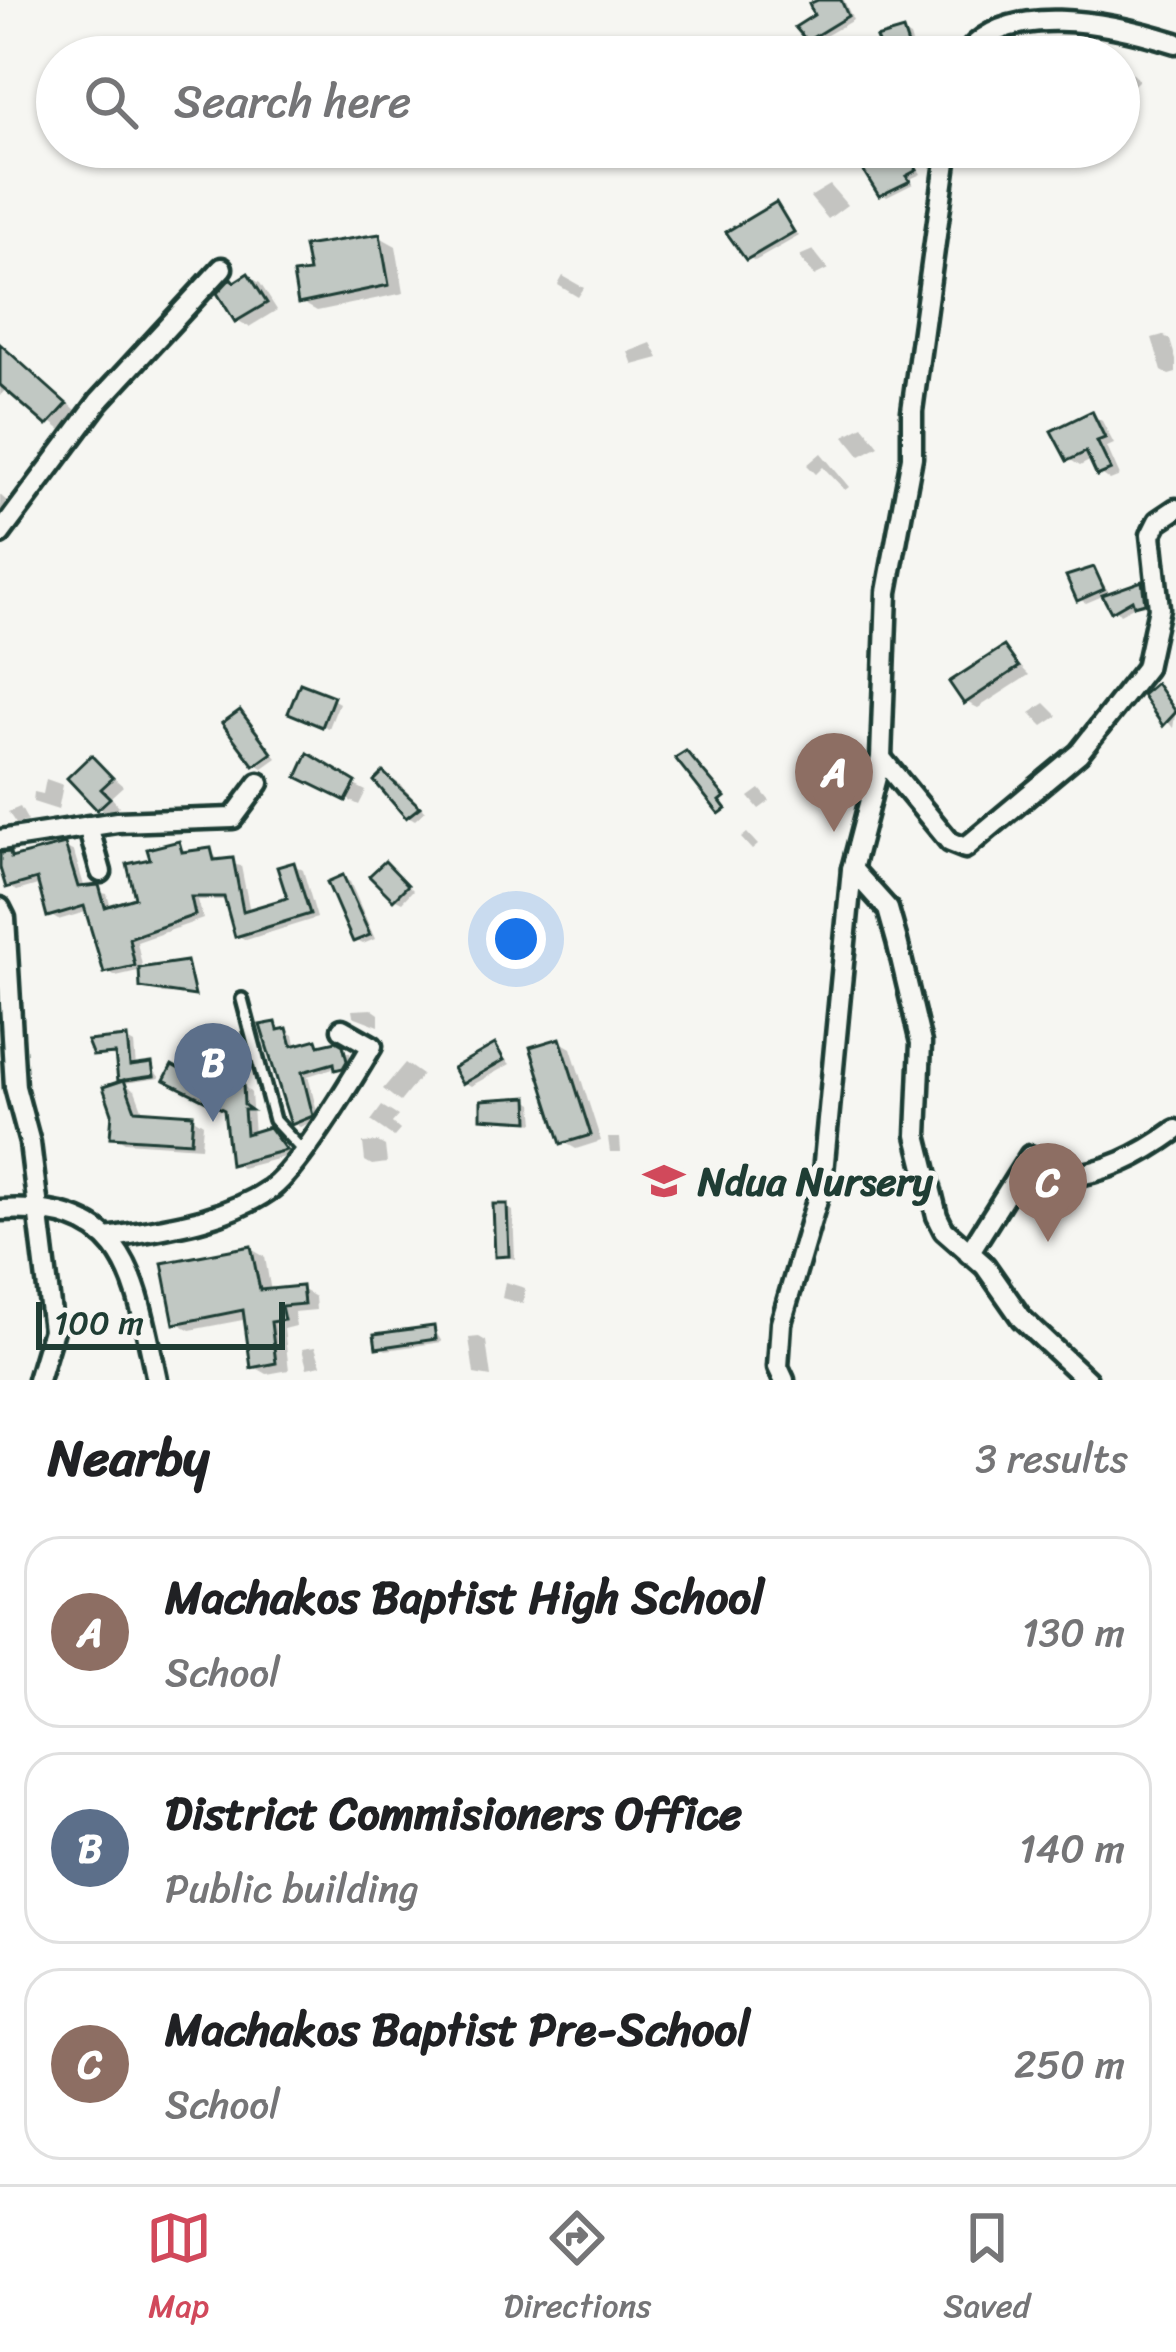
<!DOCTYPE html>
<html lang="en">
<head>
<meta charset="utf-8">
<style>
	:root { --surface:#fff; --page:#f6f6f6; --text:#202124; --muted:#757577; --line:#e0e0e0; --accent:#d1495b }
	body { margin:0; font-family:Sriracha,sans-serif; background:var(--page); color:var(--text) }
	.scale { position:absolute; left:36px; bottom:30px; width:249px; box-sizing:border-box; padding-left:12px; border:6px solid #1f3d34; border-top:0; font-size:33px; line-height:42px; white-space:nowrap; color:#1f3d34; -webkit-text-stroke:9px #f6f6f2; paint-order:stroke }
	.you { position:absolute; left:516px; top:939px; width:42px; height:42px; margin:-30px; border:9px solid #fff; border-radius:50%; background:#1a73e8; box-shadow:0 0 0 18px #1a73e833 }
	.badge { display:grid; place-items:center; width:78px; height:78px; border-radius:50%; background:var(--accent); color:#fff; font-size:39px; font-weight:700 }
	.pin { position:absolute; translate:-50% -99px; filter:drop-shadow(0 3px 6px #0008) }
	.pin::after { content:''; position:absolute; top:63px; width:42px; height:36px; background:inherit; clip-path:polygon(0 0,100% 0,50% 100%) }
	.list { margin:0; padding:0; list-style:none }
	h2 { display:flex; justify-content:space-between; align-items:center; height:156px; margin:0; padding:0 48px; font-size:51px }
	h2 small { font-size:39px; font-weight:400; color:var(--muted) }
	.list li { display:grid; grid-template-columns:78px 1fr auto; gap:36px; align-items:center; box-sizing:border-box; height:192px; margin:0 24px 24px; padding:0 24px; border:3px solid var(--line); border-radius:36px }
	.list b { display:block; font-size:45px; white-space:nowrap }
	.list p { margin:0; font-size:39px; white-space:nowrap; color:var(--muted) }
	.list em { font-size:39px; font-style:normal; color:var(--muted) }
	.icon { flex:none; width:66px; height:66px; fill:none; stroke:currentColor; stroke-width:2; stroke-linecap:round; stroke-linejoin:round }
	.map { position:relative; flex:none; width:1176px; height:1380px; overflow:hidden }
	.search { position:absolute; background:var(--surface); box-shadow:0 3px 9px #0004; left:36px; right:36px; top:36px; height:132px; display:flex; align-items:center; gap:30px; box-sizing:border-box; padding:0 42px; border-radius:66px; color:var(--muted); font-size:45px }
	.sheet { height:804px; background:var(--surface) }
	nav { display:flex; justify-content:space-around; align-items:center; box-sizing:border-box; height:168px; border-top:3px solid var(--line); background:var(--surface); font-size:33px; color:var(--muted) }
	nav a { display:grid; justify-items:center; gap:6px }
	nav .on { color:var(--accent) }
	.map>svg:first-child { display:block }
	.shadow { fill:#0003 }
	.building { fill:#c1c8c3; stroke:#1f3d34; stroke-width:3 }
	.lines { fill:none; stroke-linecap:round; stroke-linejoin:round }
	.lane-casing { stroke:#1f3d34; stroke-width:18 }
	.street-casing { stroke:#1f3d34; stroke-width:27 }
	.lane { stroke:#f6f6f2; stroke-width:9 }
	.street { stroke:#f6f6f2; stroke-width:18 }
	.labels { text-anchor:middle; stroke-width:10; stroke-linejoin:round; paint-order:stroke }
	.poi-label { font-size:39px; font-weight:bold; fill:#1f3d34; stroke:#f6f6f2; text-anchor:start }
</style>
</head>
<body>
<div class="map">
<svg width="1176" height="1380" viewBox="0 0 1176 1380">
	<rect width="100%" height="100%" fill="#f6f6f2"/>
	<filter id="ink" filterUnits="userSpaceOnUse"><feTurbulence type="fractalNoise" baseFrequency=".00833" numOctaves="2"/><feDisplacementMap in="SourceGraphic" scale="24" xChannelSelector="R" yChannelSelector="G"/><feConvolveMatrix kernelMatrix="1 2 1 2 8 2 1 2 1" color-interpolation-filters="sRGB"/></filter>
	<g filter="url(#ink)">
		<g class="shadow">
			<polygon points="825,0 844,0 853,20 815,42 808,39"/>
			<polygon points="903,33 910,37 916,57 880,57"/>
			<polygon points="1119,59 1139,80 1120,99 1119,99"/>
			<polygon points="928,147 933,147 931,168 927,165"/>
			<polygon points="893,151 911,156 921,174 910,179 913,184 887,197 881,193"/>
			<polygon points="830,185 847,205 828,219 810,197"/>
			<polygon points="776,205 799,236 755,261 748,257"/>
			<polygon points="380,237 396,246 404,293 317,311 301,302 312,274"/>
			<polygon points="813,250 828,269 814,276 799,256"/>
			<polygon points="248,276 260,283 277,310 249,327 237,320 236,284"/>
			<polygon points="563,276 584,288 578,297 558,285"/>
			<polygon points="1163,335 1170,340 1176,360 1176,373 1169,375 1162,371 1152,338"/>
			<polygon points="651,343 659,358 633,365 628,352"/>
			<polygon points="0,345 82,415 65,433 7,388 0,396"/>
			<polygon points="1092,415 1102,421 1114,444 1107,447 1120,476 1110,480 1100,473 1093,459 1080,466 1069,459"/>
			<polygon points="863,426 879,446 860,456 844,436"/>
			<polygon points="821,453 849,487 845,490 823,467 816,474 807,465"/>
			<polygon points="0,495 16,509 0,527"/>
			<polygon points="1094,570 1111,595 1142,584 1149,588 1151,606 1137,605 1120,614 1105,595 1086,603 1079,599"/>
			<polygon points="1004,649 1029,675 978,708 966,702"/>
			<polygon points="1156,686 1176,709 1173,728 1146,695"/>
			<polygon points="332,699 339,703 329,728 299,716"/>
			<polygon points="1045,703 1058,716 1043,726 1030,713"/>
			<polygon points="241,713 277,758 263,768 256,764"/>
			<polygon points="92,759 123,786 111,797 119,806 111,814 99,808"/>
			<polygon points="335,775 366,791 359,805 312,782"/>
			<polygon points="383,775 400,784 425,811 415,820 408,816"/>
			<polygon points="46,779 63,785 58,810 33,802 34,792 43,794"/>
			<polygon points="760,789 770,801 759,809 749,797"/>
			<polygon points="20,807 28,821 16,824 8,812"/>
			<polygon points="747,833 758,845 752,850 741,838"/>
			<polygon points="179,844 189,857 210,851 221,862 241,866 250,912 290,900 294,865 303,870 317,918 246,940 237,935 228,900 198,900 203,919 137,942 143,970 188,965 196,995 162,994 142,970 116,976 107,971 89,911 58,920 50,915 41,884 17,891 8,886 9,856 16,860 65,847 74,852 85,889 107,894 111,908 139,900 153,861"/>
			<polygon points="392,869 413,890 402,902 394,898"/>
			<polygon points="343,878 350,882 375,939 363,944 355,940"/>
			<polygon points="372,1009 379,1014 379,1026 353,1016 352,1010"/>
			<polygon points="275,1025 294,1035 297,1048 317,1042 350,1053 350,1071 336,1067 308,1076 319,1119 300,1127 293,1123"/>
			<polygon points="127,1040 134,1044 136,1068 151,1066 160,1078 125,1083 118,1057 95,1054"/>
			<polygon points="559,1041 571,1048 601,1141 576,1149 564,1142"/>
			<polygon points="495,1047 510,1064 471,1086 464,1082"/>
			<polygon points="405,1063 422,1075 400,1102 383,1089"/>
			<polygon points="233,1075 251,1093 254,1135 268,1131 292,1155 242,1168 233,1163 226,1098"/>
			<polygon points="124,1084 135,1090 144,1114 192,1117 203,1124 201,1147 125,1142 113,1135"/>
			<polygon points="527,1100 533,1104 535,1123 484,1116"/>
			<polygon points="382,1106 398,1116 392,1123 400,1130 394,1137 371,1121"/>
			<polygon points="608,1138 620,1138 621,1152 610,1152"/>
			<polygon points="378,1142 385,1146 387,1163 372,1165 365,1161 363,1143"/>
			<polygon points="506,1207 513,1211 515,1259 498,1255"/>
			<polygon points="251,1249 265,1257 271,1292 301,1289 315,1297 316,1310 294,1312 296,1326 284,1329 289,1370 267,1374 253,1366 248,1319 190,1330 176,1322"/>
			<polygon points="505,1282 525,1288 523,1304 502,1298"/>
			<polygon points="434,1329 442,1342 386,1350 379,1346"/>
			<polygon points="479,1337 486,1341 491,1377 474,1374 469,1338"/>
			<polygon points="315,1347 321,1365 307,1368 302,1349"/>
		</g>
		<g class="building">
			<polygon points="818,0 841,0 848,16 807,41 795,27 814,15 809,4"/>
			<polygon points="903,30 912,57 877,57 872,46 878,43 876,38"/>
			<polygon points="893,148 897,154 905,149 917,170 906,176 910,181 879,196 859,164"/>
			<polygon points="776,202 794,232 746,260 726,232"/>
			<polygon points="380,234 389,285 298,304 293,274 309,272 304,246"/>
			<polygon points="248,273 267,303 235,322 217,293 231,278 234,282"/>
			<polygon points="0,344 67,404 47,426 0,385"/>
			<polygon points="1092,411 1105,438 1097,441 1111,470 1097,476 1086,452 1067,461 1051,431"/>
			<polygon points="1094,567 1104,589 1077,601 1066,576"/>
			<polygon points="1142,581 1145,603 1134,606 1132,600 1111,612 1102,595"/>
			<polygon points="1004,646 1019,667 964,704 949,682"/>
			<polygon points="300,683 334,696 322,727 288,713"/>
			<polygon points="1156,683 1176,712 1163,726 1142,695"/>
			<polygon points="240,710 272,753 254,766 222,723"/>
			<polygon points="686,751 725,797 720,801 726,809 719,814 675,758"/>
			<polygon points="308,753 356,782 346,801 297,777"/>
			<polygon points="91,755 113,778 101,789 110,798 97,810 67,778"/>
			<polygon points="383,772 420,807 406,818 374,781"/>
			<polygon points="179,841 182,852 211,848 214,860 233,858 243,911 287,898 277,867 294,862 310,914 235,937 224,897 191,897 195,915 129,938 135,966 104,973 84,906 47,917 37,879 6,888 0,868 0,853 10,852 11,858 65,844 78,887 99,885 105,907 135,898 127,864 150,859 147,849"/>
			<polygon points="385,861 408,885 393,900 369,876"/>
			<polygon points="343,875 370,935 353,942 327,882"/>
			<polygon points="187,961 195,996 140,988 139,968"/>
			<polygon points="276,1022 278,1030 287,1028 292,1046 317,1039 319,1045 336,1041 343,1045 347,1061 343,1068 335,1070 334,1063 302,1072 313,1116 291,1125 260,1025"/>
			<polygon points="127,1037 130,1066 152,1063 154,1076 118,1081 115,1054 93,1056 87,1041"/>
			<polygon points="560,1038 591,1135 561,1144 530,1047"/>
			<polygon points="495,1044 504,1060 462,1084 453,1068"/>
			<polygon points="172,1065 222,1093 221,1072 233,1071 234,1085 243,1084 244,1105 251,1110 244,1110 246,1134 269,1127 286,1150 230,1165 224,1110 164,1080"/>
			<polygon points="124,1080 135,1110 193,1114 191,1142 110,1137 112,1113 103,1087"/>
			<polygon points="528,1097 529,1121 481,1118 481,1100"/>
			<polygon points="493,1204 507,1204 509,1256 495,1257"/>
			<polygon points="251,1246 260,1290 302,1286 304,1304 281,1306 284,1320 271,1322 276,1363 251,1368 243,1310 174,1324 162,1263"/>
			<polygon points="434,1326 436,1339 376,1348 374,1334"/>
		</g>
		<g class="lines">
			<g class="lane-casing">
				<polyline id="lane" points="242,999 274,1120 301,1149"/>
			</g>
			<g class="street-casing">
				<g id="street">
					<path d="M 965,57 C 1003,0 1109,22 1176,43"/>
					<polyline points="0,534 99,401 222,268"/>
					<polyline points="881,758 950,842 965,848 1079,753 1146,668 1159,608 1151,535 1158,521 1176,509"/>
					<polyline points="88,826 101,872"/>
					<polyline points="0,840 117,822 233,818 259,783"/>
					<polyline points="852,869 888,909 897,941 921,1043 917,1135 937,1216 944,1230 985,1266 1022,1319 1087,1380"/>
					<polyline points="0,908 5,918 15,1087 30,1143 53,1330 38,1380"/>
					<path d="M 0,1210 C 129,1203 134,1274 157,1380"/>
					<path d="M 108,1238 C 163,1228 222,1222 269,1190 C 297,1172 353,1078 372,1046 L 342,1029"/>
					<path d="M 969,1253 L 1030,1156 L 1061,1178 C 1107,1172 1139,1157 1176,1130"/>
					<polyline points="784,1380 778,1367 781,1323 822,1183 852,869 881,758 887,592 912,457 912,411 948,147"/>
				</g>
			</g>
			<use href="#lane" class="lane"/>
			<use href="#street" class="street"/>
		</g>
	</g>
	<defs>
		<g id="school-bare" transform="scale(3.24)"><path d="M0-5L7-2L0 1L-7-2ZM-4 1L0 2.5L4 1V4Q0 6-4 4Z" fill="#d1495b" stroke="#f6f6f2" stroke-width="2.5" paint-order="stroke"/></g>
	</defs>
	<g fill-rule="evenodd">
		<use href="#school-bare" x="664" y="1181"/>
	</g>
	<g class="labels">
		<g class="poi-label">
			<text x="698" y="1195">Ndua Nursery</text>
		</g>
	</g>
</svg>
<div class="scale">100 m</div>
<div class="you"></div>
<div class="pin badge" style="left:834px;top:832px;background:#8d6e63">A</div>
<div class="pin badge" style="left:213px;top:1122px;background:#5c6f8a">B</div>
<div class="pin badge" style="left:1048px;top:1242px;background:#8d6e63">C</div>
<div class="search"><svg class="icon" aria-label="search" viewBox="0 0 24 24"><circle cx="10" cy="10" r="6"/><path d="M15 15l6 6"/></svg>Search here</div>
</div>
<section class="sheet">
<h2>Nearby<small>3 results</small></h2>
<ul class="list">
<li><span class="badge" style="background:#8d6e63">A</span><div><b>Machakos Baptist High School</b><p>School</p></div><em>130 m</em></li>
<li><span class="badge" style="background:#5c6f8a">B</span><div><b>District Commisioners Office</b><p>Public building</p></div><em>140 m</em></li>
<li><span class="badge" style="background:#8d6e63">C</span><div><b>Machakos Baptist Pre-School</b><p>School</p></div><em>250 m</em></li>
</ul>
</section>
<nav>
<a class="on"><svg class="icon" aria-label="map" viewBox="0 0 24 24"><path d="M3 6l6-2 6 2 6-2v14l-6 2-6-2-6 2zM9 4v14M15 6v14"/></svg>Map</a>
<a><svg class="icon" aria-label="directions" viewBox="0 0 24 24"><path d="M12 3l9 9-9 9-9-9zM9 14v-3h6M13 9l2 2-2 2"/></svg>Directions</a>
<a><svg class="icon" aria-label="saved" viewBox="0 0 24 24"><path d="M7 4h10v16l-5-4-5 4z"/></svg>Saved</a>
</nav>
</body>
</html>
